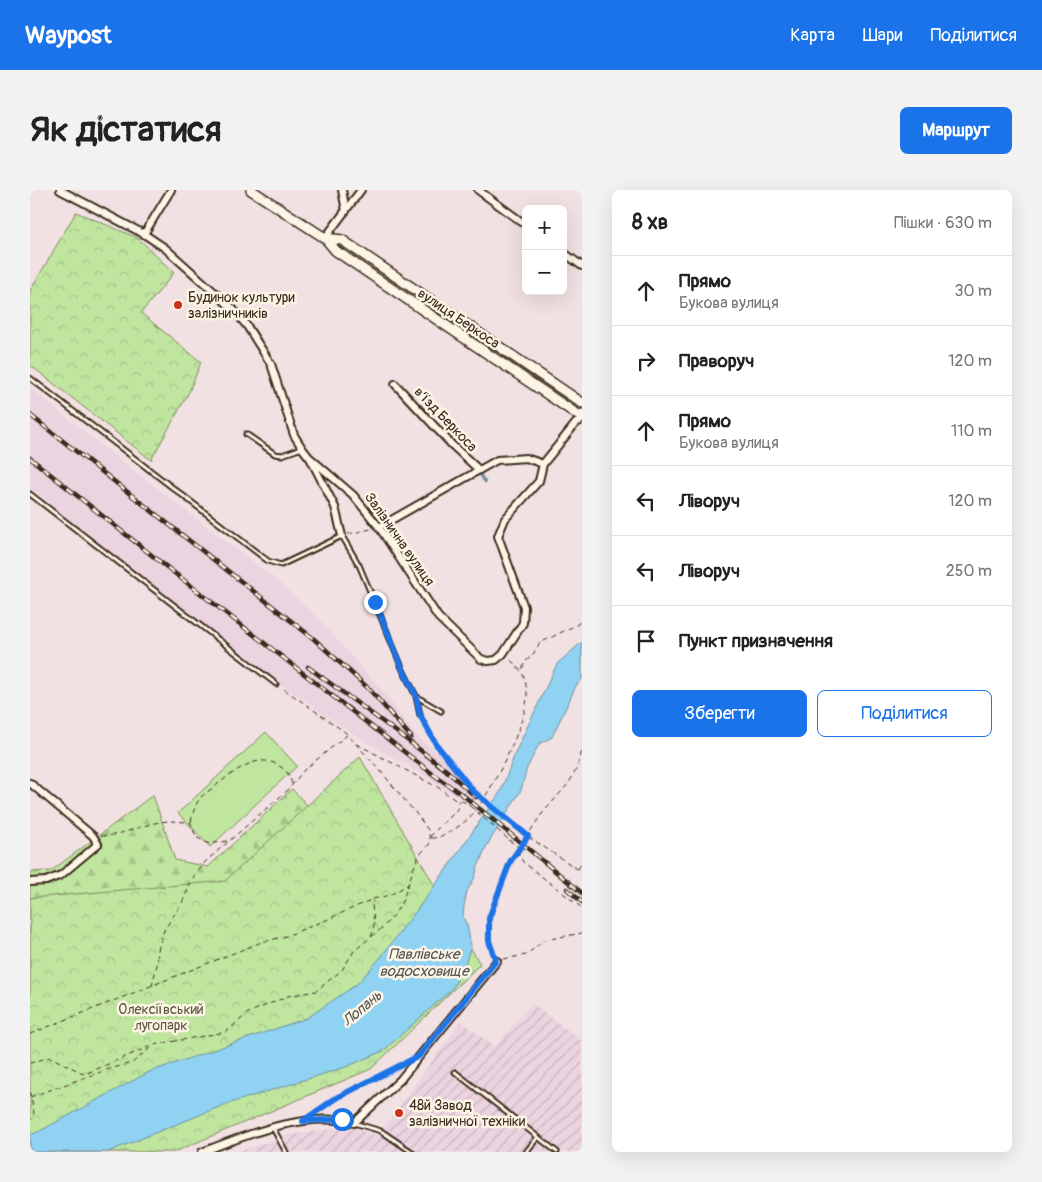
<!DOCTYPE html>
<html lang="uk">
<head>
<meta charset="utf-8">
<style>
	:root { --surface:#fff; --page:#f2f2f2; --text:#222; --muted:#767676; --line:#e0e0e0; --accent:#1a73e8 }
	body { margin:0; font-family:Pangolin,sans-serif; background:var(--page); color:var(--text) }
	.controls { position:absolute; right:15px; top:15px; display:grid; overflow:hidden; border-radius:8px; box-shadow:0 5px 20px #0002 }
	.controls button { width:45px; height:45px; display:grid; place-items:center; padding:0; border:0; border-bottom:1px solid var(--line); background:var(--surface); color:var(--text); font:25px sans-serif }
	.stop { position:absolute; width:15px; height:15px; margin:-11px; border:4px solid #1a73e8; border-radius:50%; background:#fff }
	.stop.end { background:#1a73e8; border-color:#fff; box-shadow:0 1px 5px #0008 }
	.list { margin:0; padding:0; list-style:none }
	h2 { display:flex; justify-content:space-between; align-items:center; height:65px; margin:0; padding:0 20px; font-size:21px }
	h2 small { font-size:16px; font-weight:400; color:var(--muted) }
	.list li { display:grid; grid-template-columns:32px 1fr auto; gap:15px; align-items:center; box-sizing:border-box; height:70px; padding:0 20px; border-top:1px solid var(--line) }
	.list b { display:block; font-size:19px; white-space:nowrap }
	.list p { margin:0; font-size:16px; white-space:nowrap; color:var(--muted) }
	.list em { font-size:16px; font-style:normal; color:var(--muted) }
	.actions { display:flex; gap:10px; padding:15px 20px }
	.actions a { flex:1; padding:11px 0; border:1px solid var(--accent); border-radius:8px; text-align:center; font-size:18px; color:var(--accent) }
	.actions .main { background:var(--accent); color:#fff }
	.icon { flex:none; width:28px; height:28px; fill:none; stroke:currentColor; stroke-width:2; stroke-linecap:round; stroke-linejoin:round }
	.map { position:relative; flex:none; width:552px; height:962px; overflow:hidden; border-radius:8px }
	header { display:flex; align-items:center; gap:30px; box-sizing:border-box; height:70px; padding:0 25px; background:var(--accent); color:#fff }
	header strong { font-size:24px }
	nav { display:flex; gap:28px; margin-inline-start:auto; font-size:18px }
	.intro { display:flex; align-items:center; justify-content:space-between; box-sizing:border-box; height:120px; padding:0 30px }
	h1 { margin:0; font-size:35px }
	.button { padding:12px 22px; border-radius:8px; background:var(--accent); color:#fff; font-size:18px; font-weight:700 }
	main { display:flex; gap:30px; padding:0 30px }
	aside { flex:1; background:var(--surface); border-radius:8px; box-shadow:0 5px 20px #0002 }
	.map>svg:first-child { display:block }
	.built { fill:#ebd3e0 }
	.industrial { fill:url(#industrial-furrows) }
	.grass { fill:#bfe59f; stroke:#7d885e }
	.forest { fill:url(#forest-firs); stroke:#7d885e }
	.park { fill:url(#park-crowns); stroke:#7d885e }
	.water { fill:#90d2f2; stroke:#6e8f9d }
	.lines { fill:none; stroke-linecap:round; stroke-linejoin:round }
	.stream { stroke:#6e8f9d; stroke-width:2.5 }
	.lane-casing { stroke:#3b2a1e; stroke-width:7 }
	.street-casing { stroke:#3b2a1e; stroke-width:10 }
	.secondary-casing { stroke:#3b2a1e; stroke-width:12 }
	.path { stroke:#3b2a1e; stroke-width:1; stroke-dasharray:5 4; stroke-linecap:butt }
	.lane { stroke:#fcf5e5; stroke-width:3 }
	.street { stroke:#fcf5e5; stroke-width:6 }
	.secondary { stroke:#fcf5e5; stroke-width:9 }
	.rail-casing { stroke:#3b2a1e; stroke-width:4.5 }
	.rail { stroke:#fcf5e5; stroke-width:2.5; stroke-dasharray:8; stroke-linecap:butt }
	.path-bridge { stroke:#3b2a1e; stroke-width:1; stroke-dasharray:5 4; stroke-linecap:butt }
	.route { stroke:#1a73e8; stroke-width:6 }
	.poi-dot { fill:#c8321e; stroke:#fcf5e5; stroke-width:2 }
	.labels { text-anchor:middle; stroke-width:5; stroke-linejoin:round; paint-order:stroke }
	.poi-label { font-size:14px; fill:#3b2a1e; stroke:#fcf5e5; text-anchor:start }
	.street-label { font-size:14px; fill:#3b2a1e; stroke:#fcf5e5 }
	.park-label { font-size:14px; fill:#5c593e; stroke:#fcf5e5 }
	.water-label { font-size:15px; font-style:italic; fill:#505453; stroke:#fcf5e5 }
</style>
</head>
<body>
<header>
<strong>Waypost</strong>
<nav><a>Карта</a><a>Шари</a><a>Поділитися</a></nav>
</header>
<div class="intro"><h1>Як дістатися</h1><a class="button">Маршрут</a></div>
<main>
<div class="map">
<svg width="552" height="962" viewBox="0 0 552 962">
	<defs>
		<pattern id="industrial-furrows" width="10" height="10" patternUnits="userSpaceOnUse" patternTransform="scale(1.25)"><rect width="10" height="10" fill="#ebd3e0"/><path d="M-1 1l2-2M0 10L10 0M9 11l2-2" fill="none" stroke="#cab5c0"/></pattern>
		<pattern id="forest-firs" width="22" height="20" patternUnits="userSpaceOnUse" patternTransform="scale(1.25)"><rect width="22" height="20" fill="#bfe59f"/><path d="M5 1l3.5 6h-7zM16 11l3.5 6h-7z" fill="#a5c588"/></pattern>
		<pattern id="park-crowns" width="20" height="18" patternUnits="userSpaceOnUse" patternTransform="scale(1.25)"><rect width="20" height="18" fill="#bfe59f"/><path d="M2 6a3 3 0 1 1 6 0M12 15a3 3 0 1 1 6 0" fill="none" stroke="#a5c588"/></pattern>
	</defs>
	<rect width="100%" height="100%" fill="#f2e1e2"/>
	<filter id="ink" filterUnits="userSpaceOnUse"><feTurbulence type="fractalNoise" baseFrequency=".02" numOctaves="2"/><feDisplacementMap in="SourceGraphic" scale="10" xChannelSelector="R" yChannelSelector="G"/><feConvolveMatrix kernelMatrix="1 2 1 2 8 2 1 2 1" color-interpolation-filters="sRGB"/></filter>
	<g filter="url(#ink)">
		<polygon class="built" points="0,198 94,273 244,388 287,427 353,502 384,543 451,601 440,615 380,577 346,558 311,536 239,486 0,298"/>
		<polygon class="industrial" points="502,813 552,851 552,962 207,962 259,945 310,938 321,938 348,946 431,831 465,857"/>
		<polygon class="grass" points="236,542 267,576 180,657 148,623"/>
		<polygon class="forest" points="262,599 310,650 0,836 0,682 21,681 123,605 145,670 178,677"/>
		<g class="park">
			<polygon points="46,22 108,48 144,83 111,123 171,172 159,202 121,270 0,175 0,101"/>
			<polygon points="330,567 450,774 341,879 144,962 0,962 0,708 195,691"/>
		</g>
		<polygon class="water" points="552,452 552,489 546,496 522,547 509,554 497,578 491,600 456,657 447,679 445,687 437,701 434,716 433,727 437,735 441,756 434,777 422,799 353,861 316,877 194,915 78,962 0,962 0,945 10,941 119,882 277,828 327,794 351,767 399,704 471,601 486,561 527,474"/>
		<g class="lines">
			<polyline class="stream" points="449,283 455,292"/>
			<g class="lane-casing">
				<g id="lane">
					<polyline points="0,188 238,371 251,375 312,346 329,375 373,480 386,506 390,525"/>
					<polyline points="216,244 245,264 252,265 272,258"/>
					<polyline points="0,304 246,494"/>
					<polyline points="387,507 411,521"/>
					<polyline points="425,882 527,962"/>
					<polyline points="324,933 351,941 382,962"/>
					<polyline points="243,938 256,962"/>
					<polyline points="496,962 508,947"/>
				</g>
			</g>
			<g class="street-casing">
				<g id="street">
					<polyline points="30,0 114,44 135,58 202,118 217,136 241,174 264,245 272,258 279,267 323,305 349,337 408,427 451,469 458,471 466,470 473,464 493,433 494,417 468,346 475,329 509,291 513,274 546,233 552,230"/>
					<polyline points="312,0 316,21"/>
					<polyline points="448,0 496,35"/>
					<polyline points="114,44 141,0"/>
					<polyline points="295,48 331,0"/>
					<polyline points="533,62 552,76"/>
					<polyline points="365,194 422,255 449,280"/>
					<polyline points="281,270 305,317 312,346"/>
					<polyline points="349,337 467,270 496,268 513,274"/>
					<polyline points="0,593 63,646 68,654 31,685 16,691 0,692"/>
					<path d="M 172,962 C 216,945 277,920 324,933 L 370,890 L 467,771"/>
				</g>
			</g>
			<g class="secondary-casing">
				<g id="secondary">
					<polyline points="221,0 295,48 306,61 548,225 552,225"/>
					<polyline points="295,48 312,50 552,213"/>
				</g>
			</g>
			<g class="path">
				<polyline points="318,344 341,339"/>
				<polyline points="492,479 496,471 502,466 510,453 548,434 552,429"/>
				<polyline points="393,530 415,567 429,580 443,601"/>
				<polyline points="327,554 409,598 428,612"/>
				<polyline points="431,610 440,616"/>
				<path d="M 161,632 C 163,623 165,614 171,607 C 176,602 184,598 189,593 C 207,580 229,561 251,577 C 258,582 260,586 262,595"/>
				<polyline points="491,642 552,682"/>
				<path d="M 71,646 C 90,646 107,637 125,633 C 138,630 149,631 161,633 L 166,647 L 179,654 L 198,651"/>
				<path d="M 400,647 C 409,635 422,628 430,615 L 428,612 L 439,597"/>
				<path d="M 401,648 C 412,649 432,635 440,627 C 459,608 499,529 497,503 C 495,484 492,480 478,468"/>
				<polyline points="479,650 488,657"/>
				<polyline points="487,661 493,672 552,718"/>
				<polyline points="548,679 552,673"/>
				<path d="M 341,747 C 348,732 340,724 343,710"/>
				<polyline points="464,765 459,751 459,728 480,672 511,625 539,593 547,578 552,561"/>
				<polyline points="474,769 496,765 514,750 552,743"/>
				<polyline points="122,796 127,775 128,760 134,740 152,713 164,686 176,671 259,599 274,580 317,545"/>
				<polyline points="0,844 229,753 256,746 294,731 343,709 360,705 379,694"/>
				<polyline points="0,873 20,867 55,884 123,855 196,842 218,823 258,806 286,801 312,780 324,761 352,738 364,725 372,712 387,669 391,663 399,655 400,648 398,640 388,626 348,578 315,542 251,497"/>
				<polyline points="0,902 4,923 0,930"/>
				<polyline points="0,907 76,880 102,873 120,858"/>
				<polyline points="285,922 306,908 373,874"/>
			</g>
			<use href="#lane" class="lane"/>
			<use href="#street" class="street"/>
			<use href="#secondary" class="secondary"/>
			<g class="rail-casing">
				<g id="rail">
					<polyline points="0,225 284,449 339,499 381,547"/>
					<polyline points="0,268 129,371 404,585 434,606 552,703"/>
					<polyline points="278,477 368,543 416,580 446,607"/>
					<polyline points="537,699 552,712"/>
				</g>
			</g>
			<use href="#rail" class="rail"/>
			<g class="path-bridge">
				<polyline points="443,601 491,642"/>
				<polyline points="440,616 479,650"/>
			</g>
		</g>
	</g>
	<g class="lines" filter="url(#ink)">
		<polyline class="route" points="312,929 273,931 306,908 389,866 466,771 459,751 459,728 480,672 498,646 443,601 406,554 390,525 386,506 373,480 345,412"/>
	</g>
	<g class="poi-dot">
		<circle cx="148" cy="115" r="5"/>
		<circle cx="369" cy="923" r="5"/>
	</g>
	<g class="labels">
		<g class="poi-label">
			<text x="158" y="112">Будинок культури<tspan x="158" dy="16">залізничників</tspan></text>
			<text x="379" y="920">48й Завод<tspan x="379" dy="16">залізничної техніки</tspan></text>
		</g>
		<g class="street-label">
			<text transform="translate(429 128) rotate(34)" y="5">вулиця Беркоса</text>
			<text transform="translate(416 229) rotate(46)" y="5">в’їзд Беркоса</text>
			<text transform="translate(370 349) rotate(55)" y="5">Залізнична вулиця</text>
		</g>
		<g class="park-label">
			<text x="131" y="824">Олексіївський<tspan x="131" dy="16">лугопарк</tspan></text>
		</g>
		<g class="water-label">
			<text x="394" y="769">Павлівське<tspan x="394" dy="17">водосховище</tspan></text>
			<text transform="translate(332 818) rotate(-40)" y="5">Лопань</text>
		</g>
	</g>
</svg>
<div class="controls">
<button>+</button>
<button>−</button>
</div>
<div class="stop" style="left:312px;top:929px"></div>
<div class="stop end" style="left:345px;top:412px"></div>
</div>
<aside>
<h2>8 хв<small>Пішки · 630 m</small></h2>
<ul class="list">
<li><svg class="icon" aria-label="ahead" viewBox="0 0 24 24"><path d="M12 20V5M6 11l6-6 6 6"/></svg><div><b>Прямо</b><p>Букова вулиця</p></div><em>30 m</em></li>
<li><svg class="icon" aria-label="right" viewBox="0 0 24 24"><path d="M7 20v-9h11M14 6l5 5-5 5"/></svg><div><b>Праворуч</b></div><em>120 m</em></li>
<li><svg class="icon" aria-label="ahead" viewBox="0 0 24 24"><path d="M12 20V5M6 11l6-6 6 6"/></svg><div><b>Прямо</b><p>Букова вулиця</p></div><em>110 m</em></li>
<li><svg class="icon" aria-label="left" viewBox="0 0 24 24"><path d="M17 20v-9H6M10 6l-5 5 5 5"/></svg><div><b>Ліворуч</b></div><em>120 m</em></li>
<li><svg class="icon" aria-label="left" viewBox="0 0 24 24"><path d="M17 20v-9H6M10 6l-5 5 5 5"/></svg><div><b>Ліворуч</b></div><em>250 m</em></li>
<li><svg class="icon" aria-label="arrive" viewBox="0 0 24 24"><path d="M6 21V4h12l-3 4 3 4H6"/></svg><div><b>Пункт призначення</b></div></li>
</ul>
<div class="actions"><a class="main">Зберегти</a><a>Поділитися</a></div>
</aside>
</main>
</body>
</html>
